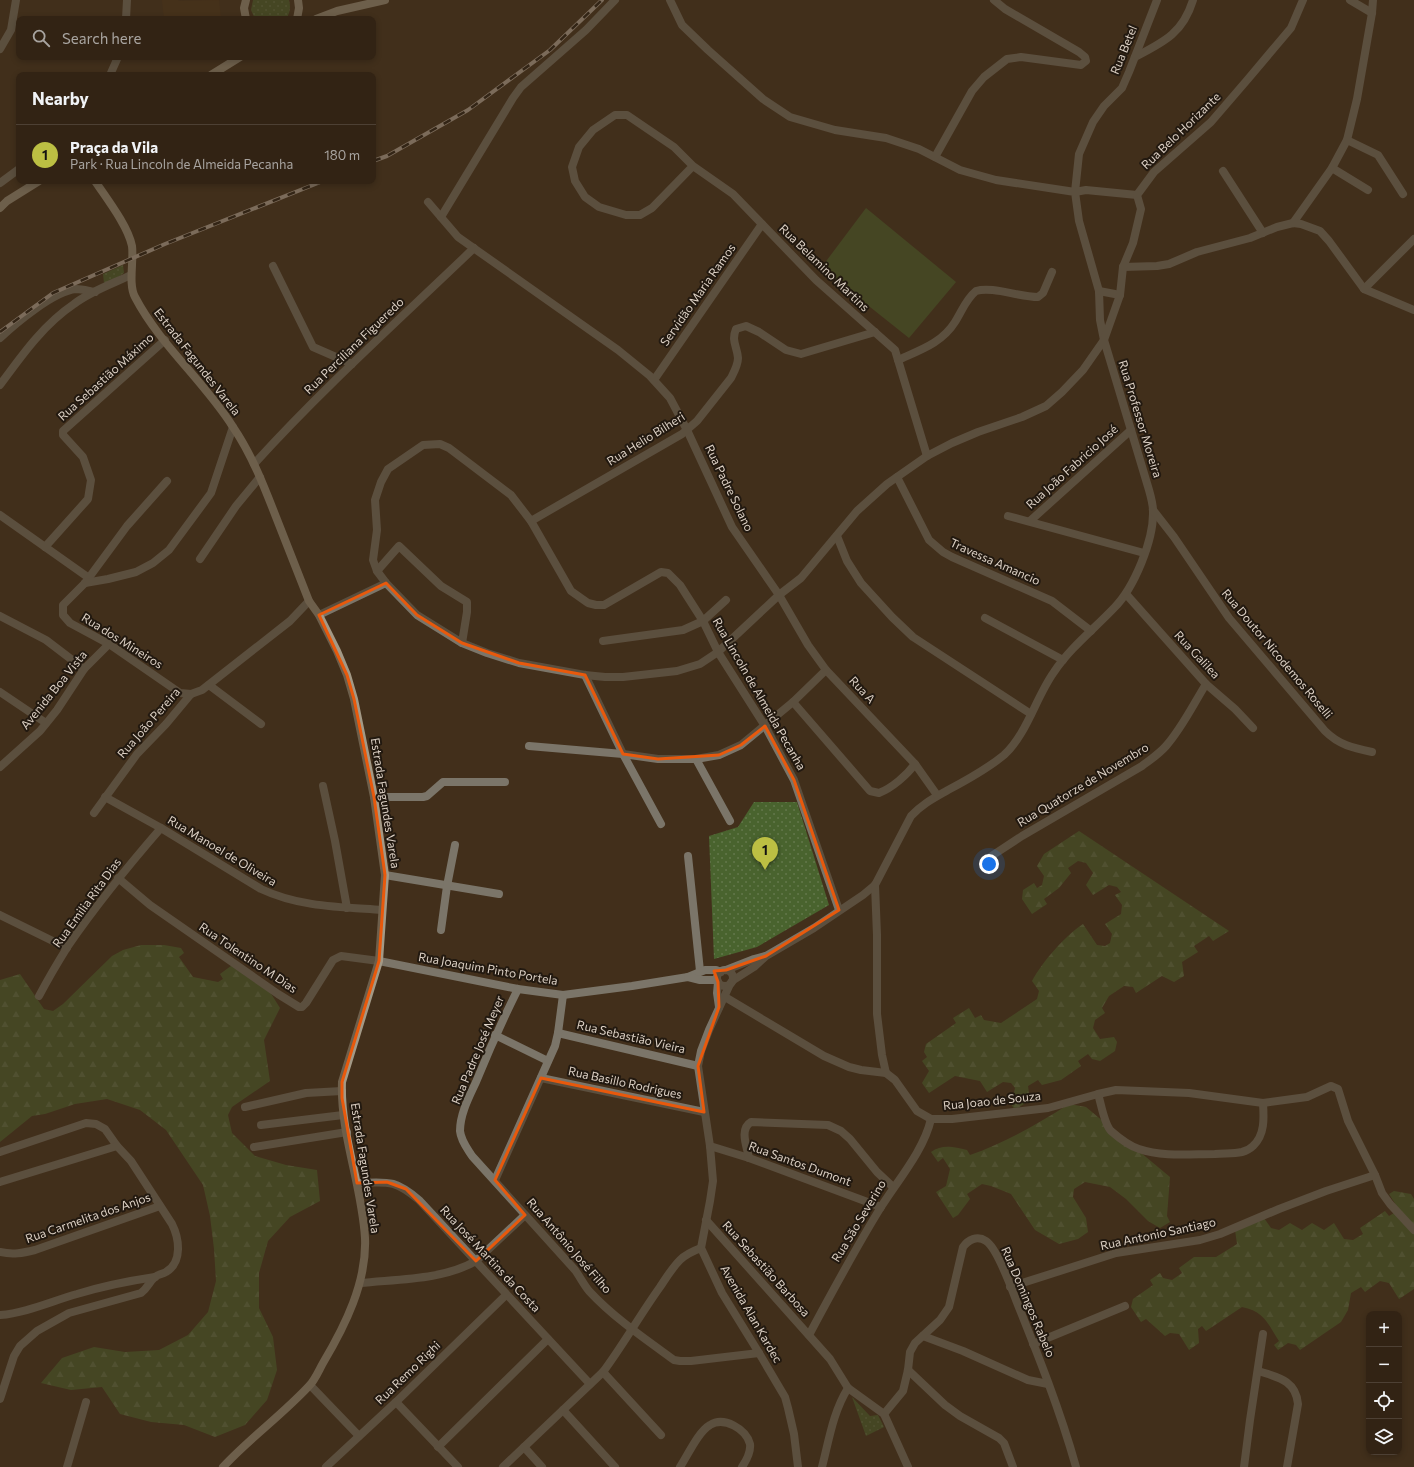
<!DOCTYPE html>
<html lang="en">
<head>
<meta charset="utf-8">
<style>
	:root { --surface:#322314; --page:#3a2b1d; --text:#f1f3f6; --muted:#a8a4a0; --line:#4d4034; --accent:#bcbf43 }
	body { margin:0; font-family:Commissioner,sans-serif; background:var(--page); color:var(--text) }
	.controls { position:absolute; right:12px; bottom:12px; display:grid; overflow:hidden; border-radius:8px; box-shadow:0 2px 6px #0003 }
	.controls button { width:36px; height:36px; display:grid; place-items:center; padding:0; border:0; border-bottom:1px solid var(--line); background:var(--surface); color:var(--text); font:20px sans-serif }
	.you { position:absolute; left:989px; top:864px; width:14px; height:14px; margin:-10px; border:3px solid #fff; border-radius:50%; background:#1a73e8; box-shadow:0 0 0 6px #1a73e833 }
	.badge { display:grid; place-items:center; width:26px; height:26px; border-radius:50%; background:var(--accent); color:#111; font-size:13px; font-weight:700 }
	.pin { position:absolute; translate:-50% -33px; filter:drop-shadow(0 1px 2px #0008) }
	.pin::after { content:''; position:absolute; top:21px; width:14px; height:12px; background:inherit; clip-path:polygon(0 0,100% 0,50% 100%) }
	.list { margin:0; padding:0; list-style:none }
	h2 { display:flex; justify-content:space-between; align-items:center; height:52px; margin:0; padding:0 16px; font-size:17px }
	h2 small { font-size:13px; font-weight:400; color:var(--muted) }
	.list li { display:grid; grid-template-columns:26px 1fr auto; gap:12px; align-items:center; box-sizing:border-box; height:60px; padding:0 16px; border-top:1px solid var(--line) }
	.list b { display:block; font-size:15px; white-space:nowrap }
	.list p { margin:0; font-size:13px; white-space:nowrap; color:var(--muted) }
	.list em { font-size:13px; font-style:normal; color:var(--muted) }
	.icon { flex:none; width:22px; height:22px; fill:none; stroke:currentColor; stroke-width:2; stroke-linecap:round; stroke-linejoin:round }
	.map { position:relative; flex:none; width:1414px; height:1467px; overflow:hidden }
	.search { position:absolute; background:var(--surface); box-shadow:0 2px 6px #0003; left:16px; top:16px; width:360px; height:44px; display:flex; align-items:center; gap:10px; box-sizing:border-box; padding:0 14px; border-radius:8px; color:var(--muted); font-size:15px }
	.panel { position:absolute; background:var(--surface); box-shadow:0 2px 6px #0003; left:16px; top:72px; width:360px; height:112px; border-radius:8px }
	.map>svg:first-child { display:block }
	.built { fill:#4b3319 }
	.grass { fill:url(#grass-dots) }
	.forest { fill:url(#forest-firs) }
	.garden { fill:#49632e }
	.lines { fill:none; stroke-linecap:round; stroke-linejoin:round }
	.street { stroke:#7b7569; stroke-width:8 }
	.secondary { stroke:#a39986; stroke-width:8 }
	.rail-casing { stroke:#c1b4a7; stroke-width:4 }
	.rail { stroke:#221910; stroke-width:2.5; stroke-dasharray:8; stroke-linecap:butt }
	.marked { fill:none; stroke:#e8590c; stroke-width:3; stroke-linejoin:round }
	.labels { text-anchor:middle; stroke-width:4; stroke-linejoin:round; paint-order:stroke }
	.street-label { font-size:12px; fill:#dcd0c4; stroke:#221910 }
</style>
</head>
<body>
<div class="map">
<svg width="1414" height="1467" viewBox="0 0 1414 1467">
	<defs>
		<pattern id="grass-dots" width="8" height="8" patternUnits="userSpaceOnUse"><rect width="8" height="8" fill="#49632e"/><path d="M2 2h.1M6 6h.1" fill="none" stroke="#63784b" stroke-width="1.8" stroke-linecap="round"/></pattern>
		<pattern id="forest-firs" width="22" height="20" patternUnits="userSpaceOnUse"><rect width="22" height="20" fill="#49632e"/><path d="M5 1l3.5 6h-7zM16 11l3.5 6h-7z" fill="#63784b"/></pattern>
	</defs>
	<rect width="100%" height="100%" fill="#422f1b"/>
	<polygon class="built" points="162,0 178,0 179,1 219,0 221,19 164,19"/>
	<g class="grass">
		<path d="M 253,0 L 289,0 C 291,7 290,13 286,19 L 255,19 L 251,10 Z"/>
		<polygon points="123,265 124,273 117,278 104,283 103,274"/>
		<polygon points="754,802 797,802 829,905 757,947 714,959 709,836 738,827"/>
		<polygon points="852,1397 870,1416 878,1415 884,1427 866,1436"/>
	</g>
	<g class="forest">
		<path d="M 1079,831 L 1229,931 L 1213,941 L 1209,936 L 1194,946 L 1198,952 L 1182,962 L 1184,976 L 1174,982 L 1162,976 L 1136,993 L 1133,987 L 1124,986 L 1109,996 L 1102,1008 L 1105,1013 L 1095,1020 L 1093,1028 L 1100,1039 L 1114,1037 L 1117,1042 L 1115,1051 L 1100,1061 L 1092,1059 L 1088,1054 L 1078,1061 L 1081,1066 L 1061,1080 L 1042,1085 L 1038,1080 L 1028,1086 L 1030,1100 L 1015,1110 L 1008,1100 L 1013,1097 L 1015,1088 L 1011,1083 L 1003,1082 L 987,1092 L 980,1081 L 955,1076 L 929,1093 L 922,1083 L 929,1071 L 922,1061 L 927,1057 L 924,1052 L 926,1044 L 956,1023 L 953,1018 L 969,1008 L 975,1018 L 981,1015 L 984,1020 L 1001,1023 L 1037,999 L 1039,991 L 1032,981 C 1043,961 1064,937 1083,924 L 1097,945 L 1105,946 L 1110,943 L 1112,934 L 1105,924 L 1121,914 L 1122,905 L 1115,895 L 1121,892 L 1117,887 L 1109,885 L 1093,895 L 1086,885 L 1093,873 L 1086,863 L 1078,861 L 1068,868 L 1071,873 L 1059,888 L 1044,899 L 1047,904 L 1032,914 L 1022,899 L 1023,890 L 1034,883 L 1037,888 L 1042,885 L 1044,876 L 1037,866 L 1044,854 Z"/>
		<polygon points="141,945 164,945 181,948 184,953 179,957 193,977 218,982 223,979 220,974 235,963 270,992 280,1008 264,1040 270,1081 232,1107 228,1115 232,1133 255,1156 286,1165 317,1170 320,1201 290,1217 268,1241 259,1273 259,1308 273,1337 277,1370 267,1400 245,1425 215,1437 184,1425 151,1422 120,1414 102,1387 71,1390 41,1383 62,1358 94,1347 125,1352 159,1350 188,1335 208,1312 216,1281 214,1249 210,1216 203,1185 166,1130 140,1110 107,1099 75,1104 45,1114 32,1116 0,1142 0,980 20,974 44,1009 53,1011 63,1004 112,956 123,950"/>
		<path d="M 1069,1104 L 1086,1107 L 1170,1177 L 1167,1216 L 1170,1222 L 1160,1228 L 1148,1221 L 1126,1199 L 1110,1187 L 1085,1182 L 1074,1189 L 1073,1197 L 1086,1218 L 1088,1232 L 1078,1239 L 1059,1244 L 1035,1230 L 1011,1194 L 991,1186 L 982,1184 L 967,1194 L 970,1199 L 958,1215 L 953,1218 L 936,1192 L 946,1186 L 950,1169 L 943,1158 L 938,1162 L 931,1152 C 942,1144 954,1147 967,1150 L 970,1155 C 1006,1142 1038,1124 1069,1104 Z"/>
		<path d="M 1394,1191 L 1411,1194 L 1414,1199 L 1414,1289 L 1399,1299 L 1389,1283 L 1380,1281 L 1365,1292 L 1361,1287 L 1351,1293 L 1348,1310 L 1341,1322 L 1300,1350 L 1296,1345 L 1288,1343 L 1278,1350 L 1274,1345 L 1279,1341 C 1268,1324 1264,1311 1242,1307 L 1206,1331 L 1202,1326 L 1198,1329 L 1199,1343 L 1189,1350 L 1179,1334 L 1170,1333 L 1165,1336 L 1146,1319 L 1141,1322 L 1131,1307 L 1133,1299 L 1153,1285 L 1150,1280 L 1160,1273 L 1163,1278 L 1172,1280 L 1182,1273 L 1179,1268 L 1194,1257 L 1216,1257 L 1237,1244 L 1235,1230 L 1264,1218 L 1271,1228 L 1279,1230 L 1290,1223 L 1302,1230 L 1312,1223 L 1324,1230 L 1334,1223 L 1344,1239 L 1353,1240 L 1363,1234 L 1360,1228 L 1385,1211 L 1389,1216 L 1394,1213 L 1396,1205 L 1389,1194 Z"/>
	</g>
	<polygon class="garden" points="866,208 956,282 909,338 821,268"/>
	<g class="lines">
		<g class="street">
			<path d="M 670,0 L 682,25 L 708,50 L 763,99 L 790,117 L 835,130 L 886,138 L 919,149 L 960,170 L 996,180 L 1075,192 L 1079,221 L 1099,291 L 1100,320 L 1104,340 L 1149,490 C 1151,497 1153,504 1153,511 C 1154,540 1134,588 1114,608 C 1094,629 1070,648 1054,672 C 1036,697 1027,734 1004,755 C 987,769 967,780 948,790 C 934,798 922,804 911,816 L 875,885 L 863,895 L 814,928 L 766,956 L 754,967 L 732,981"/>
			<polyline points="1350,0 1372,13"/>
			<polyline points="126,19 127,0"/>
			<polyline points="0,49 11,30 16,0"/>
			<path d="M 1135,57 C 1164,42 1183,33 1193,0"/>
			<polyline points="110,75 118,57"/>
			<polyline points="1347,140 1378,155 1403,194"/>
			<polyline points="935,157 972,91 984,77 1007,59 1021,57 1081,65 1086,61 1085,57 1079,52 1005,9 994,0"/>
			<polyline points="693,166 652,208 640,215 626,215 599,207 585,197 575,181 572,167 579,147 593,130 615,115 627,115 674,147 693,166 733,194 816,280 895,350 927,456"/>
			<polyline points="1332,168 1368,190"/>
			<polyline points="1223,171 1263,233"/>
			<polyline points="0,183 19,169"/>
			<polyline points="1137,195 1086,190 1075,192 1079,154 1093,122 1104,106 1122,88 1129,72 1157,0"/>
			<polyline points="428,202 458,237 618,350 650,376 670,398 687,430 732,527 779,595 808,645 826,670 915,764 937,795"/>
			<polyline points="441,217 513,98 521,87 586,30 615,0"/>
			<polyline points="1293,223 1332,168 1347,140 1357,99 1372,13 1373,0"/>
			<polyline points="273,266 313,347 352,364"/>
			<polyline points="1123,267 1157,266 1169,264 1197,252 1250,238 1277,227 1293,223 1301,224 1320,231 1329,241 1364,289 1414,310"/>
			<polyline points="1364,289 1414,239"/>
			<polyline points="1099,291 1120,295"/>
			<path d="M 0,338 C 16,323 54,291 76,289 C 82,289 89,291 95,292"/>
			<path d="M 898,360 C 920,350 942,343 955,322 C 962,311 966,299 976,291 C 992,286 1019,297 1038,297 L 1043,293 L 1052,272"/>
			<polyline points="654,380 762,224"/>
			<path d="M 0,385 C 22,355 43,325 74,304 C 91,291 112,284 131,275"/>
			<path d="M 254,464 C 323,388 400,319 474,248"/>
			<polyline points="897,477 929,540 943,552 952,557 1052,601 1091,631"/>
			<polyline points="167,481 127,526 85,583 63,605 63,615 70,623 109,644 180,693 191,694"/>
			<path d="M 1153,510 L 1174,537 L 1229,618 L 1325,731 C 1339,745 1353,748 1372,752"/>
			<polyline points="0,515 89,578"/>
			<polyline points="1008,516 1144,553"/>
			<path d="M 531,521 L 682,434 L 697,421 L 731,378 C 734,372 738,365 738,358 C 737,346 731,341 736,329 L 746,326 L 759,332 L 786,350 L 801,354 L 875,332"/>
			<polyline points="1030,521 1131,430"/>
			<polyline points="837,536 847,561 861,583 892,617 913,637 1031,714"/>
			<polyline points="45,547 88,499 91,480 83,457 63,435 63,431 165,340"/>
			<polyline points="200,559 236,506 260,477"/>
			<polyline points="377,571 399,546 441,586 467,602 467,612 462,643"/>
			<polyline points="85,583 108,579 136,572 153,563 169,550 211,493 233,427"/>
			<polyline points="1126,594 1206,684 1235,709 1253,728"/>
			<polyline points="319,615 386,583"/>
			<polyline points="0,616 46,640 84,669"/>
			<polyline points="985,618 1063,660"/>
			<polyline points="603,641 683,630 703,621 726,600"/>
			<polyline points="585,675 623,754 661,824"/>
			<polyline points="209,685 261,724"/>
			<polyline points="0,692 46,723"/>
			<path d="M 793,702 L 870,791 L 879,793 C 892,788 907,775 915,764"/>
			<polyline points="529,746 623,754 658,759 696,759 719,755 741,745 793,702 826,670"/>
			<polyline points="696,759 730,821"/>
			<polyline points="0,767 40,731 57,710 84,669 109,644"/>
			<polyline points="323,786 335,841 347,908"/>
			<path d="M 105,797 L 161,828 L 261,889 C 299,907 340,907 382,910"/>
			<polyline points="374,797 423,797 427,796 443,782 505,782"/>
			<polyline points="94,813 137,754 166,724 191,694 202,690 290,621 309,601"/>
			<polyline points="688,856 700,971"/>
			<path d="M 990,857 L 1022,836 L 1142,766 C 1150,760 1159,754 1166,746 C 1182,728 1193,705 1206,684"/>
			<polyline points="385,875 499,894"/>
			<polyline points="118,878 150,905 278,994 299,1007 302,1007 306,1003 333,960 341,956 379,961 518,989 563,995 632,986 688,977 705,970 716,970 721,972"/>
			<polyline points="875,885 877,935 877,1014 882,1055 886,1073 895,1080 917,1111 931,1119 952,1119 1048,1108 1098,1094 1116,1090 1189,1093 1263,1103 1307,1097 1331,1086 1338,1089 1348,1121 1375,1175 1382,1193 1390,1204 1414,1230"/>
			<polyline points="839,910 794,780 765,726 718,652 703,621 680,585 668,573 661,572 604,605 596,605 588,603 571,591 531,521 511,495 449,448 440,444 423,445 388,469 381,482 375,500 377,530 373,560 377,571 386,583 417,615 462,643 487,653 519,663 585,675 605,677 623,677 677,671 700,664 718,652 779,595 801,578 857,511 887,484 927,456 952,443 978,432 1022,417 1046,406 1062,392 1083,370 1104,340 1120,295 1123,267 1133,243 1141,209 1137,195 1154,172 1211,122 1248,79 1291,28 1303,0"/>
			<polyline points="0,915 67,948"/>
			<polyline points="441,930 447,886 455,845"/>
			<polyline points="726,970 754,959 765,956"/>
			<circle cx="725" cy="978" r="8"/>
			<polyline points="688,977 700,980 717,980"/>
			<polyline points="718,982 717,993 719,1007"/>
			<polyline points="730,984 709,1030 701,1051 698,1066 710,1146 713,1181 710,1201 701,1248 722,1293 759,1353 785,1397 788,1408 794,1434 798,1467"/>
			<path d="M 518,989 C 503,1019 489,1050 476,1082 C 469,1097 460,1114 460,1131 C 461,1141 467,1148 472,1156 L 575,1270 C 580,1277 584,1285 589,1291 C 613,1317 645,1339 674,1360 L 680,1361 L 691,1361 L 759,1353"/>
			<path d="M 39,996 C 48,979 58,962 68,946 C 97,904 128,866 161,828"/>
			<polyline points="725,997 824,1056 849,1067 861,1070 886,1073"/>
			<polyline points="558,1033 698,1066"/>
			<polyline points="495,1035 548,1061"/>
			<polyline points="541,1078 704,1112"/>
			<path d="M 1098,1094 C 1101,1103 1104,1124 1111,1131 C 1119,1138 1129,1146 1139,1149 C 1162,1157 1190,1154 1215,1154 C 1224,1153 1233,1154 1242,1152 C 1246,1151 1250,1149 1253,1146 C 1265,1135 1264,1118 1263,1103"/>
			<polyline points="245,1107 306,1093 342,1091"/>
			<polyline points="261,1125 343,1115"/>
			<polyline points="710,1146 749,1158 881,1207"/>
			<polyline points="254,1147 347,1132"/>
			<path d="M 0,1152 L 86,1123 L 96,1124 L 105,1129 L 117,1146 L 131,1161 L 172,1224 C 179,1238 183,1262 166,1272 C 163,1274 158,1274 155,1277 C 149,1282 148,1288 141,1293 L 69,1313 L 37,1331 L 20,1346 L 14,1356 L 0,1399"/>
			<path d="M 749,1158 C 747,1147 739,1129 751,1122 L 828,1125 L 841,1131 L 850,1139 L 877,1172 L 893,1187"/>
			<polyline points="495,1180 555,1046 558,1033 563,995"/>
			<polyline points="0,1182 117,1146"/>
			<path d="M 357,1183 C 388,1182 394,1179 419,1200 L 590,1384"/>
			<polyline points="706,1220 830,1359 848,1388 884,1414 908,1467"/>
			<path d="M 0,1252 C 13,1255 23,1253 35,1250 L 160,1206"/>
			<path d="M 360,1283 C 398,1279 443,1280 476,1261 L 525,1215"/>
			<polyline points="1010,1287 1116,1253 1200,1240 1220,1234 1279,1209 1326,1191 1375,1175"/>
			<path d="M 0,1315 C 26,1313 52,1301 77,1294 C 103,1286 128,1281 155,1277"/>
			<path d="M 809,1335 C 832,1292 855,1249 881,1207 C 898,1180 924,1150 931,1119"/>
			<polyline points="923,1336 963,1351 1028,1380 1048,1384"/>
			<polyline points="1033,1344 1125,1306"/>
			<polyline points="908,1370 945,1405 960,1416 999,1438 1004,1443 1013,1467"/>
			<path d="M 1258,1371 C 1277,1377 1296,1380 1298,1404 L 1287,1467"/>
			<polyline points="603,1372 661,1435"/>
			<polyline points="310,1385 359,1436"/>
			<polyline points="396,1402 458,1467"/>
			<polyline points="563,1410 615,1467"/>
			<path d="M 884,1414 L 903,1391 L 908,1370 L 910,1352 L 915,1343 L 940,1320 L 949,1307 L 963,1247 C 968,1240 977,1235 986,1241 C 997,1248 1011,1287 1016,1300 C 1038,1355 1060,1410 1076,1467"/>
			<polyline points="438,1447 548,1339"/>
			<polyline points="524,1447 542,1467"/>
			<polyline points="67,1467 86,1402"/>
			<polyline points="326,1467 396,1402 506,1295"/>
			<path d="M 503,1467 L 603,1372 C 623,1345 640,1315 660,1287 C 666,1278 672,1268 680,1260 C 686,1254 693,1251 701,1248"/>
			<path d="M 680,1467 C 688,1455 698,1432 710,1425 C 724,1416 746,1429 750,1444 C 751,1452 746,1461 742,1467"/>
			<path d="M 822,1467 C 829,1440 833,1412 848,1388"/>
			<polyline points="1244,1467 1250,1420 1263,1334"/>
		</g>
		<g class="secondary">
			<polyline points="246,0 244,8 246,19"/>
			<polyline points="297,19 299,8 298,0"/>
			<polyline points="316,19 337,11 385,0"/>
			<polyline points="211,75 240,57"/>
			<path d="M 95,181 C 107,199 128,226 132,246 C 134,261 128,284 135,297 C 160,345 204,381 233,427 C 252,455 264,486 276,517 C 287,545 298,573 309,601 L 319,615 L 337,651 L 347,675 L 354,699 L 374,797 L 385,875 L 379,961 L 342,1082 C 340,1134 362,1185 365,1238 C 367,1282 345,1326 323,1363 C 319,1370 315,1380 309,1386 C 282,1415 250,1438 223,1467"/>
			<polyline points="0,208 7,201 39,181"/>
		</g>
		<g class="rail-casing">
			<g id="rail">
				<polyline points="373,161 387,156 468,110 550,50 602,0"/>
				<polyline points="0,332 53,293 165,244 323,181"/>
			</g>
		</g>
		<use href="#rail" class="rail"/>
	</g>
	<path d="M0 0H1414V1467H0ZM 386,583 L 417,615 L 462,643 L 519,663 L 585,675 L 623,754 L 658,759 L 719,755 L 741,745 L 765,726 L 794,780 L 839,910 L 766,956 L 726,970 L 714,971 L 718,982 L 719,1007 L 698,1066 L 704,1112 L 541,1078 L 495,1180 L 525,1215 L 476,1261 L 406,1189 L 387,1182 L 357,1183 L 342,1098 L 342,1082 L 379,961 L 385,875 L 374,797 L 354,699 L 347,675 L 319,615 Z" fill="#422f1b" fill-opacity=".55" fill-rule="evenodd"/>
	<path class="marked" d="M 386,583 L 417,615 L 462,643 L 519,663 L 585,675 L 623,754 L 658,759 L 719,755 L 741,745 L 765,726 L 794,780 L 839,910 L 766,956 L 726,970 L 714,971 L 718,982 L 719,1007 L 698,1066 L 704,1112 L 541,1078 L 495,1180 L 525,1215 L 476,1261 L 406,1189 L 387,1182 L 357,1183 L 342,1098 L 342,1082 L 379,961 L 385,875 L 374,797 L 354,699 L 347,675 L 319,615 Z"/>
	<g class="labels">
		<g class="street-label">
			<text transform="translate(1124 50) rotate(-68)" y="4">Rua Betel</text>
			<text transform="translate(1181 131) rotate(-44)" y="4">Rua Belo Horizante</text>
			<text transform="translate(824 268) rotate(44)" y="4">Rua Belamino Martins</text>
			<text transform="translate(698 295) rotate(-55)" y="4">Servidão Maria Ramos</text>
			<text transform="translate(354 346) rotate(-44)" y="4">Rua Perciliana Figueredo</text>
			<text transform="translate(197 362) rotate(52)" y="4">Estrada Fagundes Varela</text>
			<text transform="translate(106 377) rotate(-42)" y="4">Rua Sebastião Máximo</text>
			<text transform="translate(1140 419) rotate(73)" y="4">Rua Professor Moreira</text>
			<text transform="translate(646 439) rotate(-32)" y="4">Rua Helio Bilheri</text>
			<text transform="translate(1072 467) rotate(-42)" y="4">Rua João Fabricio José</text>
			<text transform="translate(729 488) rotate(64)" y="4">Rua Padre Solano</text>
			<text transform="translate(995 562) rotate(24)" y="4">Travessa Amancio</text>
			<text transform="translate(122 641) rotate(32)" y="4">Rua dos Mineiros</text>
			<text transform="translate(1277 654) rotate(50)" y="4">Rua Doutor Nicodemos Roselli</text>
			<text transform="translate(1197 655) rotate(47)" y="4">Rua Galilea</text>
			<text transform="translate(54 690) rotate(-51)" y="4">Avenida Boa Vista</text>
			<text transform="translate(862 690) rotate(47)" y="4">Rua A</text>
			<text transform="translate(759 694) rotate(60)" y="4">Rua Lincoln de Almeida Pecanha</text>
			<text transform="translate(149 723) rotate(-49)" y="4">Rua João Pereira</text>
			<text transform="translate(1083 785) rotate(-31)" y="4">Rua Quatorze de Novembro</text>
			<text transform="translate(385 803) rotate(81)" y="4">Estrada Fagundes Varela</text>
			<text transform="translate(222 851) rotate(31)" y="4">Rua Manoel de Oliveira</text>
			<text transform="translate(87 903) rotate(-54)" y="4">Rua Emilia Rita Dias</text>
			<text transform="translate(248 958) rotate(34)" y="4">Rua Tolentino M Dias</text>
			<text transform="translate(488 969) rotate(10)" y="4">Rua Joaquim Pinto Portela</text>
			<text transform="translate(631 1037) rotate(13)" y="4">Rua Sebastião Vieira</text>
			<text transform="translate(478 1050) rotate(-67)" y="4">Rua Padre José Meyer</text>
			<text transform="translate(625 1083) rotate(12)" y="4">Rua Basillo Rodrigues</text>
			<text transform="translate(992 1101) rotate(-6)" y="4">Rua Joao de Souza</text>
			<text transform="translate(800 1164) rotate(20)" y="4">Rua Santos Dumont</text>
			<text transform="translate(365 1168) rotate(81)" y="4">Estrada Fagundes Varela</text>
			<text transform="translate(88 1218) rotate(-19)" y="4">Rua Carmelita dos Anjos</text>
			<text transform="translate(859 1221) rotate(-59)" y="4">Rua São Severino</text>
			<text transform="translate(1158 1234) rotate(-12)" y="4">Rua Antonio Santiago</text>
			<text transform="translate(569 1246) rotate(49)" y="4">Rua Antônio José Filho</text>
			<text transform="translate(490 1259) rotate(47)" y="4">Rua José Martins da Costa</text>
			<text transform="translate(766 1269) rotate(48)" y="4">Rua Sebastião Barbosa</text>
			<text transform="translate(1028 1302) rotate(67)" y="4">Rua Domingos Rabelo</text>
			<text transform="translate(751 1314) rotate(60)" y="4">Avenida Alan Kardec</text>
			<text transform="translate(408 1373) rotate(-44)" y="4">Rua Remo Righi</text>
		</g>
	</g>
</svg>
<div class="controls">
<button>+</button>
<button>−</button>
<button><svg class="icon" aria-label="locate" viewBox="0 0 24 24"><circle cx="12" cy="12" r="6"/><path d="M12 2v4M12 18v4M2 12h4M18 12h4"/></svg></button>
<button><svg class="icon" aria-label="layers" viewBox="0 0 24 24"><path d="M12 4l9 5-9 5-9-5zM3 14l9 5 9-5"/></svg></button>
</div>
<div class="you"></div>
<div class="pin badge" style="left:765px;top:870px">1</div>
<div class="search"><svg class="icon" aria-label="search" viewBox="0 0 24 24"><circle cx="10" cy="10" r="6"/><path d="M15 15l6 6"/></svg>Search here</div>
<section class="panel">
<h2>Nearby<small></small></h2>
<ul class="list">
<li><span class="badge">1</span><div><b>Praça da Vila</b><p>Park · Rua Lincoln de Almeida Pecanha</p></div><em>180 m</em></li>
</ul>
</section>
</div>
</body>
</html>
